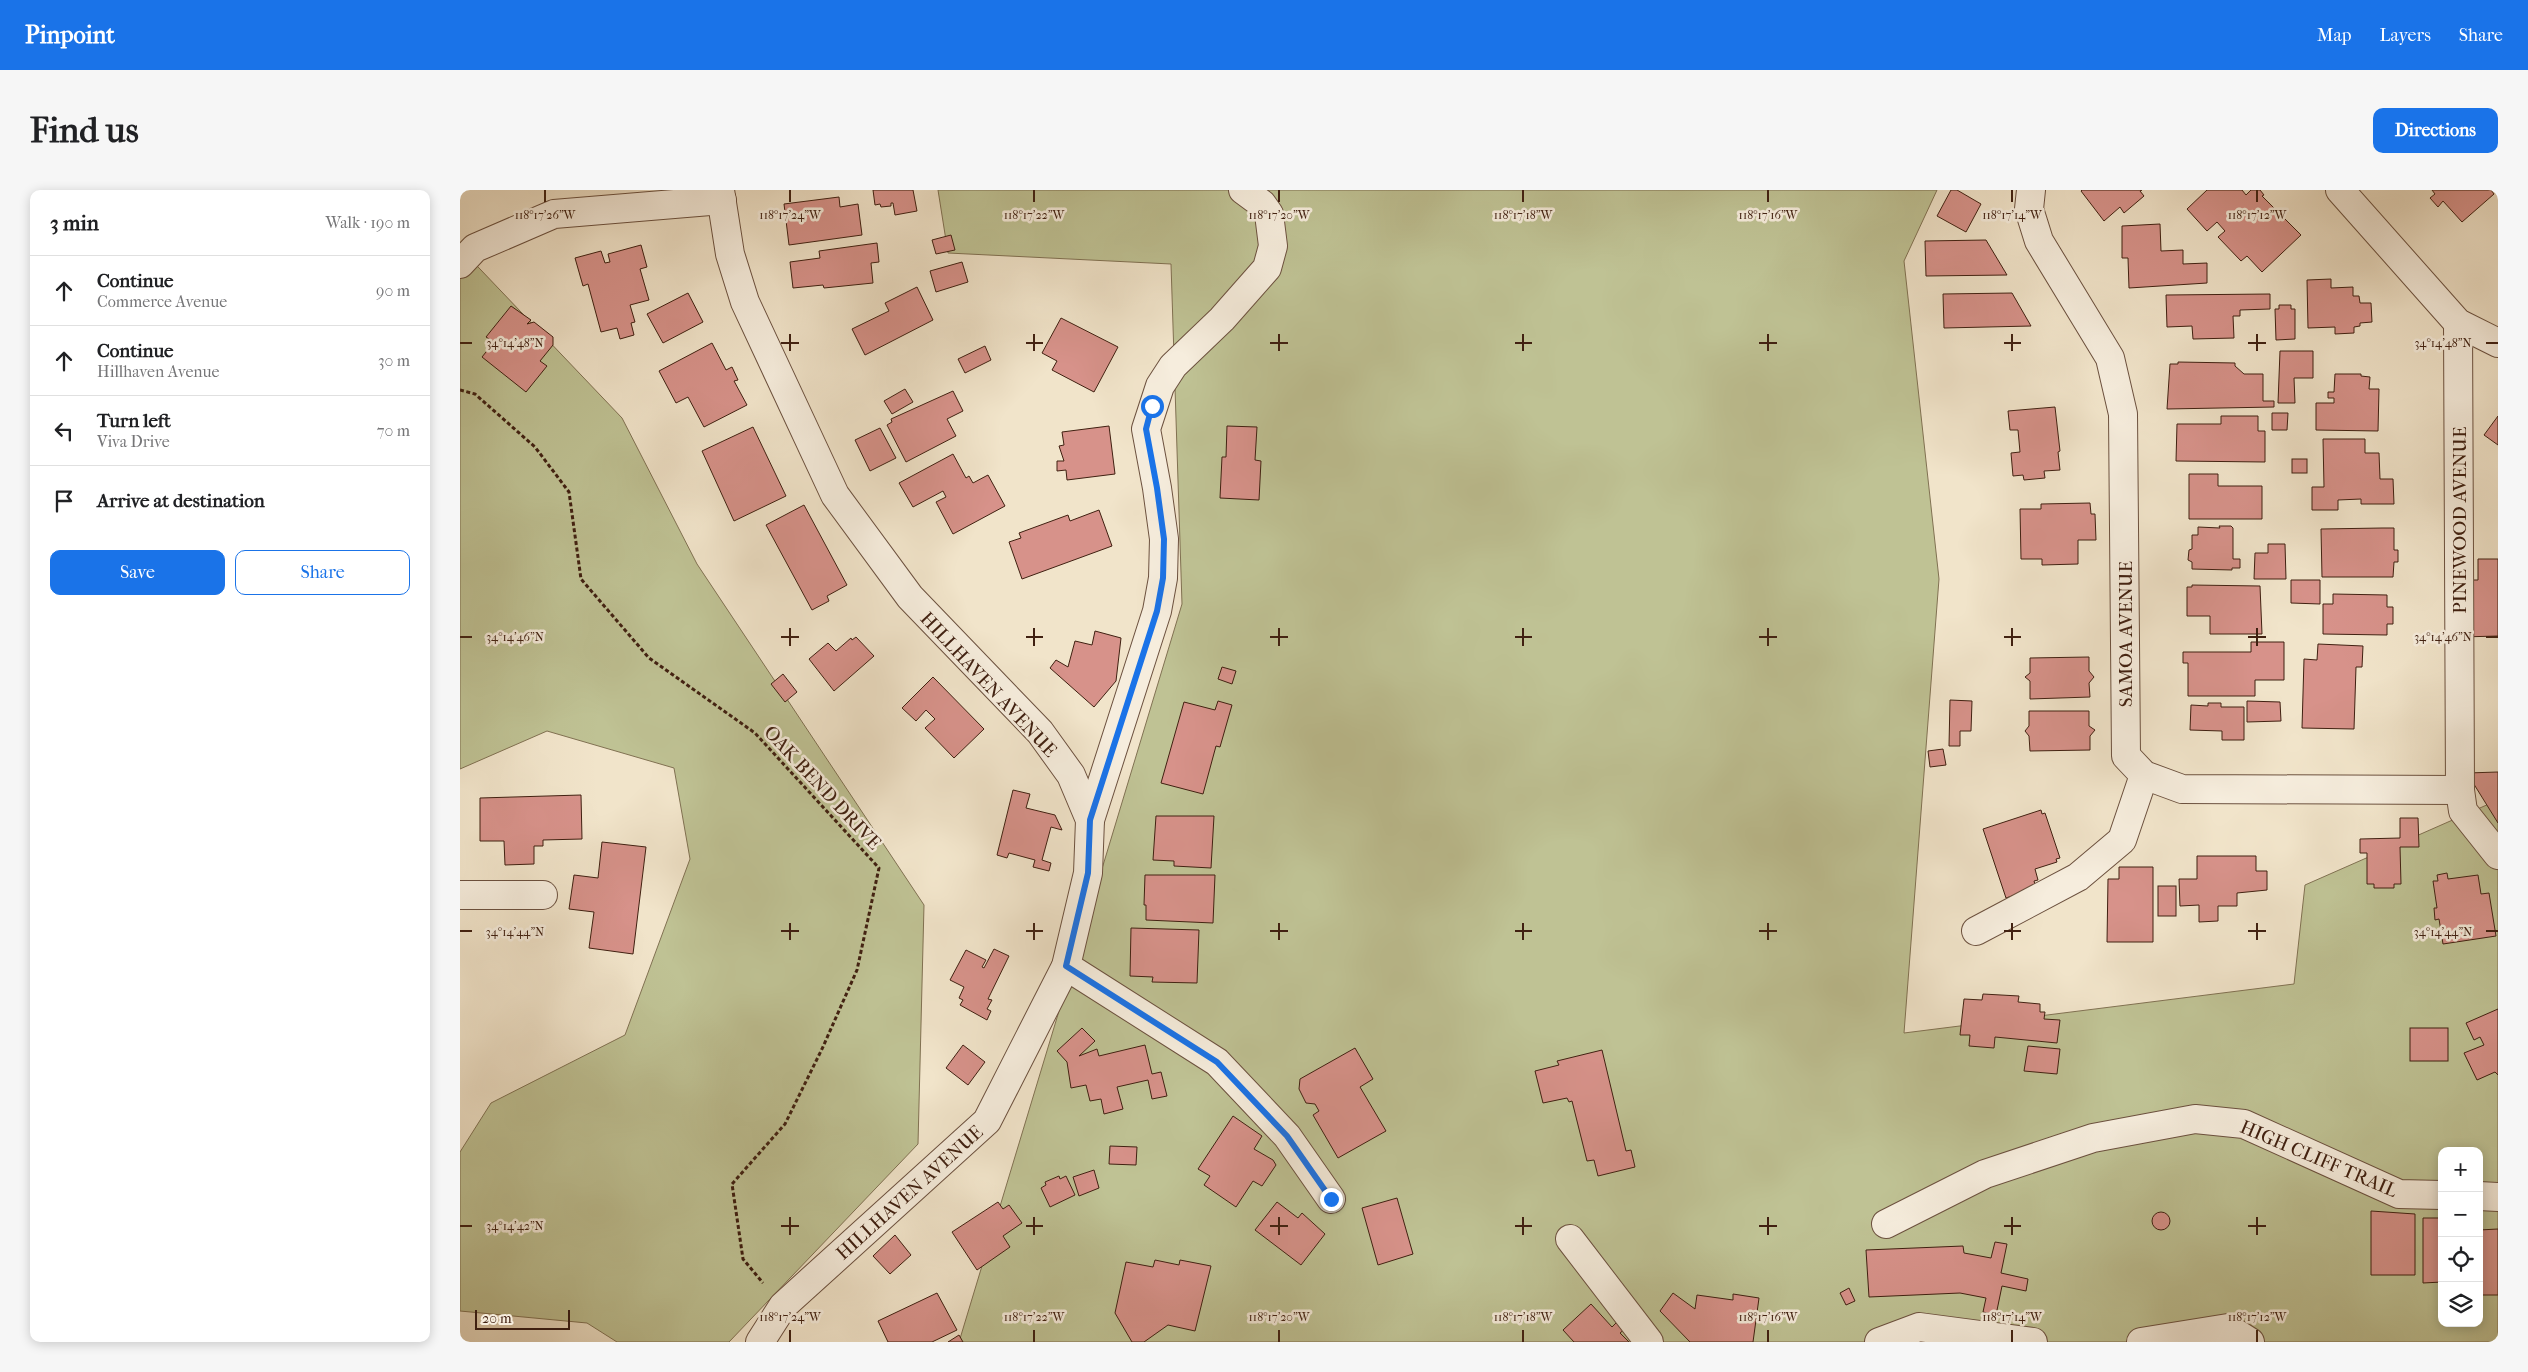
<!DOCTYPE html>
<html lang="en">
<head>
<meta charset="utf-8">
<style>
	:root { --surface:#fff; --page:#f6f6f6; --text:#202124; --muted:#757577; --line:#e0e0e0; --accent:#1a73e8 }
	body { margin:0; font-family:"IM FELL French Canon",serif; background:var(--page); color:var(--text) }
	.controls { position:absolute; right:15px; bottom:15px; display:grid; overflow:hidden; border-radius:10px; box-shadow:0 2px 12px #0003 }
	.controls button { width:45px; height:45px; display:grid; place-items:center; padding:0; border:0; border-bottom:1px solid var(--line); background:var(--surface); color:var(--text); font:25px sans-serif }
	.scale { position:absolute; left:15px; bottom:12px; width:95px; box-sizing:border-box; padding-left:5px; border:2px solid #402011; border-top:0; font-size:14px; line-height:18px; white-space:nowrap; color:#402011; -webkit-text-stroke:4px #f6eddd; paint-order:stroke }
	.stop { position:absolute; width:15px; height:15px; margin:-11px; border:4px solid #1a73e8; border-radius:50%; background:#fff }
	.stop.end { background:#1a73e8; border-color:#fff; box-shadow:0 1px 5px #0008 }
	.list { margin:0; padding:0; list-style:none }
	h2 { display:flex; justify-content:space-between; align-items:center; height:65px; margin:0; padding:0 20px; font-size:21px }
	h2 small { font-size:16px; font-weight:400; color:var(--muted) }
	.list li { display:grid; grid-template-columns:32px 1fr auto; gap:15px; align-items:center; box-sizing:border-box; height:70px; padding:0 20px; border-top:1px solid var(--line) }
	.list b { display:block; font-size:19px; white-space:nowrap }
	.list p { margin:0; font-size:16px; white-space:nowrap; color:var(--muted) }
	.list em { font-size:16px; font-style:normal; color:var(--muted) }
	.actions { display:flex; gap:10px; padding:15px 20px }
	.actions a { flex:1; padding:11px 0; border:1px solid var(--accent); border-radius:10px; text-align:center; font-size:18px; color:var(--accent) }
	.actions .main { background:var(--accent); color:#fff }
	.icon { flex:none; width:28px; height:28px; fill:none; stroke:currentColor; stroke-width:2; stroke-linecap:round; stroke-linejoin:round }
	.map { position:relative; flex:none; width:2038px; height:1152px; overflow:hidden; border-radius:10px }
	header { display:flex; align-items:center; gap:30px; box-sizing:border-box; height:70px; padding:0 25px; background:var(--accent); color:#fff }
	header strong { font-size:24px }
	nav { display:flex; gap:28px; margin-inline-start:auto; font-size:18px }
	.intro { display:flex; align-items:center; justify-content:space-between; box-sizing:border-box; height:120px; padding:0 30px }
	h1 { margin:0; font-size:35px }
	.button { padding:12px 22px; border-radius:10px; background:var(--accent); color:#fff; font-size:18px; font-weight:700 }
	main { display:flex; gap:30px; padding:0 30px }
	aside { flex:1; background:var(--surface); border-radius:10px; box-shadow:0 2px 12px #0003 }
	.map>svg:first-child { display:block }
	.green { fill:#bfc294; stroke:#807152; fill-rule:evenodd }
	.building { fill:#d7928a; stroke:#402011 }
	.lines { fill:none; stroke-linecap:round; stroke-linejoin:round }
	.minor-casing { stroke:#6c513f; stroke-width:30 }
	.path { stroke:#402011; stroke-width:3; stroke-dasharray:4 2.5; stroke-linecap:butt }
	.minor { stroke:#f6eddd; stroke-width:28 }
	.route { stroke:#1a73e8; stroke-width:6 }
	.ticks { fill:none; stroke:#402011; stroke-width:2 }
	.labels { text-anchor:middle; stroke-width:5; stroke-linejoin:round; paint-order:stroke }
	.street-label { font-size:19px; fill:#402011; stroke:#f6eddd }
	.ticks-label { font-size:12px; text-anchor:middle; fill:#402011; stroke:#f6eddd; stroke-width:5; stroke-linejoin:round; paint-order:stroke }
</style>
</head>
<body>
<header>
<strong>Pinpoint</strong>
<nav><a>Map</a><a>Layers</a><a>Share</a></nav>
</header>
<div class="intro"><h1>Find us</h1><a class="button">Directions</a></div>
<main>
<aside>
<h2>3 min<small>Walk · 190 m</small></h2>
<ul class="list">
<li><svg class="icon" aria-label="ahead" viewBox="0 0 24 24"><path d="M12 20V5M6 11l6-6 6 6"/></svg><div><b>Continue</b><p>Commerce Avenue</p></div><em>90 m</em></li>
<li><svg class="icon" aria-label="ahead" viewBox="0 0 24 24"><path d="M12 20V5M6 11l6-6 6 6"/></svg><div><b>Continue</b><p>Hillhaven Avenue</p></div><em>30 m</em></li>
<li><svg class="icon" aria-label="left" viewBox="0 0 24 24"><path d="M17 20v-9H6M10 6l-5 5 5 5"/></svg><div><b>Turn left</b><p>Viva Drive</p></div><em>70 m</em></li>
<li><svg class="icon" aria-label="arrive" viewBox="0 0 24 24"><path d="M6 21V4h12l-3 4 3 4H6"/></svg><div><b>Arrive at destination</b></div></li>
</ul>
<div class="actions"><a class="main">Save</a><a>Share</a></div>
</aside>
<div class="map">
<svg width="2038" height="1152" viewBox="0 0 2038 1152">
	<rect width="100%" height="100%" fill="#f1e4ca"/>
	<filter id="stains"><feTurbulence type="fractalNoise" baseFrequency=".004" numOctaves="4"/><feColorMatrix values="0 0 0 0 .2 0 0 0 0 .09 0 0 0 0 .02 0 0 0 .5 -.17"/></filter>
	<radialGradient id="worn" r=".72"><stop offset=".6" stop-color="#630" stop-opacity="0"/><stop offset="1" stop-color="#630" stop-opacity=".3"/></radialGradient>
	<g class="green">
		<path d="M 478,0 L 1477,0 L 1444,71 L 1479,389 L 1444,843 L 1834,794 L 1845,695 L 2038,610 L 2038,1152 L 499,1152 L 722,414 L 711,74 L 488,63 ZM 1982,961 L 2019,961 L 2019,1133 L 1982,1133 Z"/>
		<polygon points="0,58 162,228 237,374 464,715 458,954 269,1152 157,1152 127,1133 0,1121 0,962 31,913 165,845 230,669 214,578 87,541 0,579"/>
	</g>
	<g class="building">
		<polygon points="413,0 453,0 457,21 435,25 433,13 431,13 431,16 421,17 420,14 415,15"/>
		<polygon points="1491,0 1497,0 1521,14 1506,42 1477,26"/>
		<polygon points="1622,0 1682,0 1680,1 1684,6 1664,23 1660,17 1644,31 1621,1"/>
		<polygon points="1747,0 1782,0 1786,5 1791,0 1800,0 1804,5 1802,6 1841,45 1802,82 1787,66 1781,71 1758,47 1765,41 1757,32 1747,41 1727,19"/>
		<polygon points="1972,0 2031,0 2034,4 2002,32 1983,11 1978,17 1970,8 1975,4"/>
		<polygon points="379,7 380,17 398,14 402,45 329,55 324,14"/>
		<polygon points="1700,34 1701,61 1723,60 1723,74 1747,73 1747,93 1669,98 1668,68 1662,68 1662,36"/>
		<polygon points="491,45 495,60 476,64 472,50"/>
		<polygon points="1526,50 1547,85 1466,86 1465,51"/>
		<polygon points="417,53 419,72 411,73 413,93 364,98 363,95 333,98 330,72 360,68 359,61"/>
		<polygon points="181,55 187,77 180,79 189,110 170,115 175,132 171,133 174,145 160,149 157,138 141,142 128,94 123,96 115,68 141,61 145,73 150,72 148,64"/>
		<polygon points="502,72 508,92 476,102 470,81"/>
		<polygon points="1871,89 1871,98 1893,97 1893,106 1899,106 1900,113 1911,113 1912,132 1900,133 1900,136 1894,137 1894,143 1875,144 1875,137 1848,138 1847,90"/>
		<polygon points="457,97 473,130 405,165 392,139 429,121 425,113"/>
		<polygon points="228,103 243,132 203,153 187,124"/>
		<polygon points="1552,103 1571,136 1484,138 1483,104"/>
		<polygon points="1810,104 1810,119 1780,120 1780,126 1773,126 1774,148 1733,149 1732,136 1707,137 1706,105"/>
		<polygon points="1819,115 1831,115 1831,119 1835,119 1835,149 1816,150 1815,119 1819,119"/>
		<polygon points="51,116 71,130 67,134 74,132 93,147 93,155 80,171 87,176 66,202 22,167 34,152 26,147"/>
		<polygon points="601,128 658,157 634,202 592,180 597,171 582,163"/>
		<polygon points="252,153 266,180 272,177 278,190 274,191 287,215 244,237 228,207 216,213 199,181"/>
		<polygon points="525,156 531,170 505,183 498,169"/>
		<polygon points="1820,161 1853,161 1853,188 1834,188 1835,213 1818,213"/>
		<polygon points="1718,172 1775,173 1775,176 1784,184 1803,184 1803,211 1814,211 1814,217 1707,219 1710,174 1718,174"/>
		<polygon points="1875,184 1901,184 1901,186 1910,187 1909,199 1919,199 1918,241 1856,240 1856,213 1874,213 1874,208 1868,208 1868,202 1874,202"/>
		<polygon points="445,199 453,212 432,224 424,211"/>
		<polygon points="493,201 503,221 487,229 496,246 446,272 427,235 432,232 431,229"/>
		<polygon points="1595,217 1600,261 1598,262 1600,280 1584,281 1585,288 1564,290 1563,285 1553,286 1551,263 1560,262 1558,240 1550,240 1548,221"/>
		<polygon points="1812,223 1828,223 1827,240 1812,240"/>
		<polygon points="1761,226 1798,226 1798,241 1805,241 1805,272 1716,271 1717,234 1761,234"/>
		<polygon points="2038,226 2038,255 2024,245"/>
		<polygon points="649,236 655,284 607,290 606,280 597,281 597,271 604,271 599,256 604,255 602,242"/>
		<polygon points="767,236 797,237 795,270 801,271 799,310 760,308 762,267 766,267"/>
		<polygon points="293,237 326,306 274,331 242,261"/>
		<polygon points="420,238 436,268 410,281 395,250"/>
		<polygon points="1863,249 1905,249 1905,263 1919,263 1920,289 1933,289 1934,314 1901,314 1901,309 1878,310 1878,320 1852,320 1852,297 1864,297"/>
		<polygon points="493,264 506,288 509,286 513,293 528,285 545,316 493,344 476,312 486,307 483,301 453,317 439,293"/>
		<rect x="1832" y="269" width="15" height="14"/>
		<polygon points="1729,284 1758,284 1758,296 1802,296 1802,329 1729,329"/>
		<polygon points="1630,313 1631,324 1635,324 1636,350 1618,350 1618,374 1582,375 1582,369 1561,369 1560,319 1581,319 1581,314"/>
		<polygon points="344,315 387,395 367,406 369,411 352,420 306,335"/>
		<polygon points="639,320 652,356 562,389 549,352 561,348 559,343 608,325 610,331"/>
		<polygon points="1759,336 1771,336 1773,338 1773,369 1780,369 1780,378 1772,378 1772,380 1732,379 1732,372 1728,370 1729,360 1732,359 1732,345 1738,345 1738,337 1760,338"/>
		<polygon points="1922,338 1934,338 1934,360 1938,360 1938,372 1934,372 1933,387 1862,387 1861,339"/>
		<polygon points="1808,354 1825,354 1826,389 1794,389 1795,363 1808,363"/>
		<polygon points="2018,369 2038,369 2038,446 2001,447 2000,390 2018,390"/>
		<polygon points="1831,390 1860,390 1860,414 1831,413"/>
		<polygon points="1732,395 1800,396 1802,444 1750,444 1750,426 1727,426 1727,397 1732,397"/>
		<polygon points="1873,404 1927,405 1927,417 1933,417 1933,434 1927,434 1927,445 1863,444 1863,414 1873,414"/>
		<polygon points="635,441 661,448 656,491 634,517 590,478 596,470 608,477 615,451 632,455"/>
		<polygon points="396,447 414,466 374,501 349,469 368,453 376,461 391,448 392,450"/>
		<polygon points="1791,452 1824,452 1824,490 1795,490 1795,506 1728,506 1728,473 1723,473 1723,462 1791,462"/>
		<polygon points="1858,454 1903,456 1902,477 1896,477 1894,539 1842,538 1844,469 1857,470"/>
		<polygon points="1629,467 1629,481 1634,487 1629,493 1630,507 1570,509 1570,491 1565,487 1570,483 1570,468"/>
		<polygon points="762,477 776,481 772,494 758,489"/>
		<polygon points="323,484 337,502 325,512 311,494"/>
		<polygon points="473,487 524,539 494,568 465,538 475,529 466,520 456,531 442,518"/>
		<polygon points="1490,510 1512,511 1511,541 1500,541 1500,556 1489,556"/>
		<polygon points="758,511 772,515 760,557 756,556 743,604 701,593 724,512 755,520"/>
		<polygon points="1787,511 1820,512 1821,531 1787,532"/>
		<polygon points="1748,513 1761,513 1761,517 1784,517 1784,550 1762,550 1762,541 1730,540 1731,515 1748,516"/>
		<polygon points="1569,521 1629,521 1629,536 1635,540 1630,546 1630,560 1570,561 1569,546 1565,541 1569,536"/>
		<polygon points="1483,559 1486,575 1470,577 1468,561"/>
		<polygon points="2038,582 2038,633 2007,583"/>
		<polygon points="553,600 570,604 566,618 595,625 602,640 591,637 582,670 591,673 589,681 573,677 575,670 549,663 547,668 537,665"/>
		<polygon points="121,605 122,649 83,650 83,656 74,656 74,674 45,675 44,651 20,651 20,608"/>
		<polygon points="1581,620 1582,624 1585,623 1600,668 1596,669 1597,672 1575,679 1578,690 1574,691 1576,698 1546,708 1523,639"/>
		<polygon points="696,626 754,626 751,678 714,676 714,671 693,670"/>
		<polygon points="1940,628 1958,628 1959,657 1940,657 1941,694 1934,694 1934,698 1914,698 1914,694 1907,694 1907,663 1900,663 1900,649 1940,648"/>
		<polygon points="142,652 186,657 173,764 129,758 134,722 109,719 114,685 138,688"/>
		<polygon points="1737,666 1796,666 1796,681 1807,681 1807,700 1777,703 1777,716 1758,716 1758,731 1739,732 1739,715 1720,716 1719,689 1737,689"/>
		<polygon points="1659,677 1693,677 1693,752 1647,752 1648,689 1659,689"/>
		<polygon points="1987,683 1988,689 2018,685 2021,704 2029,703 2036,746 1983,754 1979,729 1975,730 1974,718 1977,718 1973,691 1978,691 1977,685"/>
		<polygon points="685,685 755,685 753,733 686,730 686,715 684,715"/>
		<rect x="1698" y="696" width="18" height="30"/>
		<polygon points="671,738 739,740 737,793 692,792 693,787 670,786"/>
		<polygon points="534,759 549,766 528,809 532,810 527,819 531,821 527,830 500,815 503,810 499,808 504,797 490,790 506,760 526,770 522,777 524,778"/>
		<polygon points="1523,804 1559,806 1558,812 1580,814 1580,822 1585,822 1584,829 1600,830 1597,853 1535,847 1534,858 1509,856 1510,845 1500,845 1504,809 1522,810"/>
		<polygon points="2038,819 2038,885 2035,882 2017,890 2004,863 2024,855 2020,847 2014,850 2006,833"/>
		<polygon points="622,838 635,851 619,866 637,859 639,866 685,855 692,884 701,882 707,906 692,909 688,890 657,897 663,919 644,924 641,909 630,911 626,895 611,898 607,872 597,861"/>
		<rect x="1950" y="838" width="38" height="33"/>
		<polygon points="503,855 525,872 508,895 486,878"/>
		<polygon points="1568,856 1600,859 1597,884 1564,881"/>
		<polygon points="895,858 913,889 900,897 926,941 878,968 853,925 859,921 855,914 846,913 839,899 840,889"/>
		<polygon points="1142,860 1166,961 1171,960 1175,977 1138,986 1134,970 1127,971 1112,911 1109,912 1107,908 1083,913 1075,881 1099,875 1097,871"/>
		<polygon points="773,926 802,946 794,959 813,970 816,975 802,996 793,991 776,1017 744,995 750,986 738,979"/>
		<polygon points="650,956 677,957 676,975 649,974"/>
		<polygon points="634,980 639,998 619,1006 613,987"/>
		<polygon points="599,986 600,989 606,986 615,1005 590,1017 581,998 586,995 585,992"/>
		<polygon points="937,1008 953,1064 918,1075 902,1018"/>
		<polygon points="538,1012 543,1019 549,1015 562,1033 543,1046 550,1057 517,1080 492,1042"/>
		<polygon points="817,1012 838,1028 842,1023 865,1044 841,1075 795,1040"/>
		<polygon points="1911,1021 1955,1024 1955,1085 1911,1085"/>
		<circle cx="1701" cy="1031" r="9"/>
		<polygon points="1963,1028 1982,1028 1982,1092 1963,1093"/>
		<polygon points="2038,1039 2038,1105 2019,1105 2019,1040"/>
		<polygon points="435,1045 451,1065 430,1084 413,1066"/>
		<polygon points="1535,1052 1547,1054 1541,1083 1568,1089 1566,1101 1542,1096 1536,1125 1523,1122 1526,1108 1500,1103 1409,1107 1406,1060 1503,1056 1504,1063 1531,1068"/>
		<polygon points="695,1070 719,1075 720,1070 751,1076 735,1141 708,1135 684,1152 672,1152 655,1123 666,1072 693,1077"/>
		<polygon points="1389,1098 1395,1111 1386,1115 1380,1103"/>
		<polygon points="477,1103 497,1140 472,1152 428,1152 418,1131"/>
		<polygon points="1213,1103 1235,1119 1237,1105 1273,1110 1273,1104 1299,1108 1293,1152 1230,1152 1200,1121"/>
		<polygon points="1131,1114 1152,1137 1159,1130 1166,1138 1160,1143 1169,1152 1114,1152 1103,1140"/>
		<polygon points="499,1145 503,1152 488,1152"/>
	</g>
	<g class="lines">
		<g class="minor-casing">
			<g id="minor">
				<polyline points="260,0 270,64 285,112 375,305 450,407 580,542 611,585 630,630 628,683 606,776 527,931 323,1116 300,1152"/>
				<polyline points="1571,0 1569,19 1579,51 1650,168 1663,224 1666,566 1684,585 1722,599 2000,600"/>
				<polyline points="1880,0 1998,133 2038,153"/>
				<polyline points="0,74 15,58 94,24 262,10"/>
				<polyline points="1998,133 2000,600 2003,621 2038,665"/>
				<polyline points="630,630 697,421 703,388 704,349 697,298 686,239 700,196 713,176 762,129 807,78 813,56 809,24 802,14 783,0"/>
				<polyline points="0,705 83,705"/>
				<polyline points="1516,741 1618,687 1662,650 1684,585"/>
				<polyline points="606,776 757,872 827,946 871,1009"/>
				<polyline points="2019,1006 2038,1007"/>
				<polyline points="1426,1034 1525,984 1633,948 1735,929 1784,934 1939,1004 1982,1005"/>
				<polyline points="1110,1049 1189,1152"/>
				<polyline points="1419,1152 1459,1137 1573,1152"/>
				<polyline points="1681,1152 1768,1138 1790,1152"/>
			</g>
		</g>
		<polyline class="path" points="0,200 15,204 75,257 109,302 121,389 189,468 295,543 419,678 397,780 362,859 325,934 272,994 283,1069 303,1093"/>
		<use href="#minor" class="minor"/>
	</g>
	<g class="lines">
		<polyline class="route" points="692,216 686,239 697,298 704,349 703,388 697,421 630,630 628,683 606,776 757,872 827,946 871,1009"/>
	</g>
	<path class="ticks" d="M 85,0 L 85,12M 330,0 L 330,12M 574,0 L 574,12M 819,0 L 819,12M 1063,0 L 1063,12M 1308,0 L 1308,12M 1552,0 L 1552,12M 1797,0 L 1797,12M 330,144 L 330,161M 574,144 L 574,161M 819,144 L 819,161M 1063,144 L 1063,161M 1308,144 L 1308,161M 1552,144 L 1552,161M 1797,144 L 1797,161M 0,153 L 12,153M 321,153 L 339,153M 566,153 L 583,153M 810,153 L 828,153M 1055,153 L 1072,153M 1299,153 L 1317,153M 1544,153 L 1561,153M 1788,153 L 1806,153M 2026,153 L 2038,153M 330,438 L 330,456M 574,438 L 574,456M 819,438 L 819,456M 1063,438 L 1063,456M 1308,438 L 1308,456M 1552,438 L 1552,456M 1797,438 L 1797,456M 0,447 L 12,447M 321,447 L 339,447M 566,447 L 583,447M 810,447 L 828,447M 1055,447 L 1072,447M 1299,447 L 1317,447M 1544,447 L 1561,447M 1788,447 L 1806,447M 2026,447 L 2038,447M 330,733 L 330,750M 574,733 L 574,750M 819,733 L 819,750M 1063,733 L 1063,750M 1308,733 L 1308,750M 1552,733 L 1552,750M 1797,733 L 1797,750M 0,741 L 12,741M 321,741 L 339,741M 566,741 L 583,741M 810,741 L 828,741M 1055,741 L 1072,741M 1299,741 L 1317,741M 1544,741 L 1561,741M 1788,741 L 1806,741M 2026,741 L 2038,741M 330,1027 L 330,1045M 574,1027 L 574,1045M 819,1027 L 819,1045M 1063,1027 L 1063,1045M 1308,1027 L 1308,1045M 1552,1027 L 1552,1045M 1797,1027 L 1797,1045M 0,1036 L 12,1036M 321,1036 L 339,1036M 566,1036 L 583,1036M 810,1036 L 828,1036M 1055,1036 L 1072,1036M 1299,1036 L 1317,1036M 1544,1036 L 1561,1036M 1788,1036 L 1806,1036M 330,1140 L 330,1152M 574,1140 L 574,1152M 819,1140 L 819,1152M 1063,1140 L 1063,1152M 1308,1140 L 1308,1152M 1552,1140 L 1552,1152M 1797,1140 L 1797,1152"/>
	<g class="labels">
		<g class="street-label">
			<text transform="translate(1999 330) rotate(-90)" y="7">PINEWOOD AVENUE</text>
			<text transform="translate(1665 444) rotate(-90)" y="7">SAMOA AVENUE</text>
			<text transform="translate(529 494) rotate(47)" y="7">HILLHAVEN AVENUE</text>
			<text transform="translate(363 597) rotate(47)" y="7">OAK BEND DRIVE</text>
			<text transform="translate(1859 968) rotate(23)" y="7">HIGH CLIFF TRAIL</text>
			<text transform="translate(449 1002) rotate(-42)" y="7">HILLHAVEN AVENUE</text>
		</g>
	</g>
	<g class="ticks-label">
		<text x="85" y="29">118°17'26"W</text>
		<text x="330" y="29">118°17'24"W</text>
		<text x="574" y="29">118°17'22"W</text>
		<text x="819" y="29">118°17'20"W</text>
		<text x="1063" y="29">118°17'18"W</text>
		<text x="1308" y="29">118°17'16"W</text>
		<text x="1552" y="29">118°17'14"W</text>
		<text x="1797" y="29">118°17'12"W</text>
		<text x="55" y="157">34°14'48"N</text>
		<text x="1983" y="157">34°14'48"N</text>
		<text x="55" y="451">34°14'46"N</text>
		<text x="1983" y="451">34°14'46"N</text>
		<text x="55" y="746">34°14'44"N</text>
		<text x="1983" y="746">34°14'44"N</text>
		<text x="55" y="1040">34°14'42"N</text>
		<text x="330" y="1131">118°17'24"W</text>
		<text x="574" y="1131">118°17'22"W</text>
		<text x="819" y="1131">118°17'20"W</text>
		<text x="1063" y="1131">118°17'18"W</text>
		<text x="1308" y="1131">118°17'16"W</text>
		<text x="1552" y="1131">118°17'14"W</text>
		<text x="1797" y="1131">118°17'12"W</text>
	</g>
	<rect width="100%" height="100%" filter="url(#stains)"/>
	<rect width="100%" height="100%" fill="url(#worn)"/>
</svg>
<div class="controls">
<button>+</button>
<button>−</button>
<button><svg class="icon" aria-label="locate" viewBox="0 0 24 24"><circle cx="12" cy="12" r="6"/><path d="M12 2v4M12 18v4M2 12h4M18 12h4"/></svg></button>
<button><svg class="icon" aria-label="layers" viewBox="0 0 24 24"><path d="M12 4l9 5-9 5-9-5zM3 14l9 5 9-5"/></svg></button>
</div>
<div class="scale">20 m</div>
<div class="stop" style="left:692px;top:216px"></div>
<div class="stop end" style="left:871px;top:1009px"></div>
</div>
</main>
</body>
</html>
